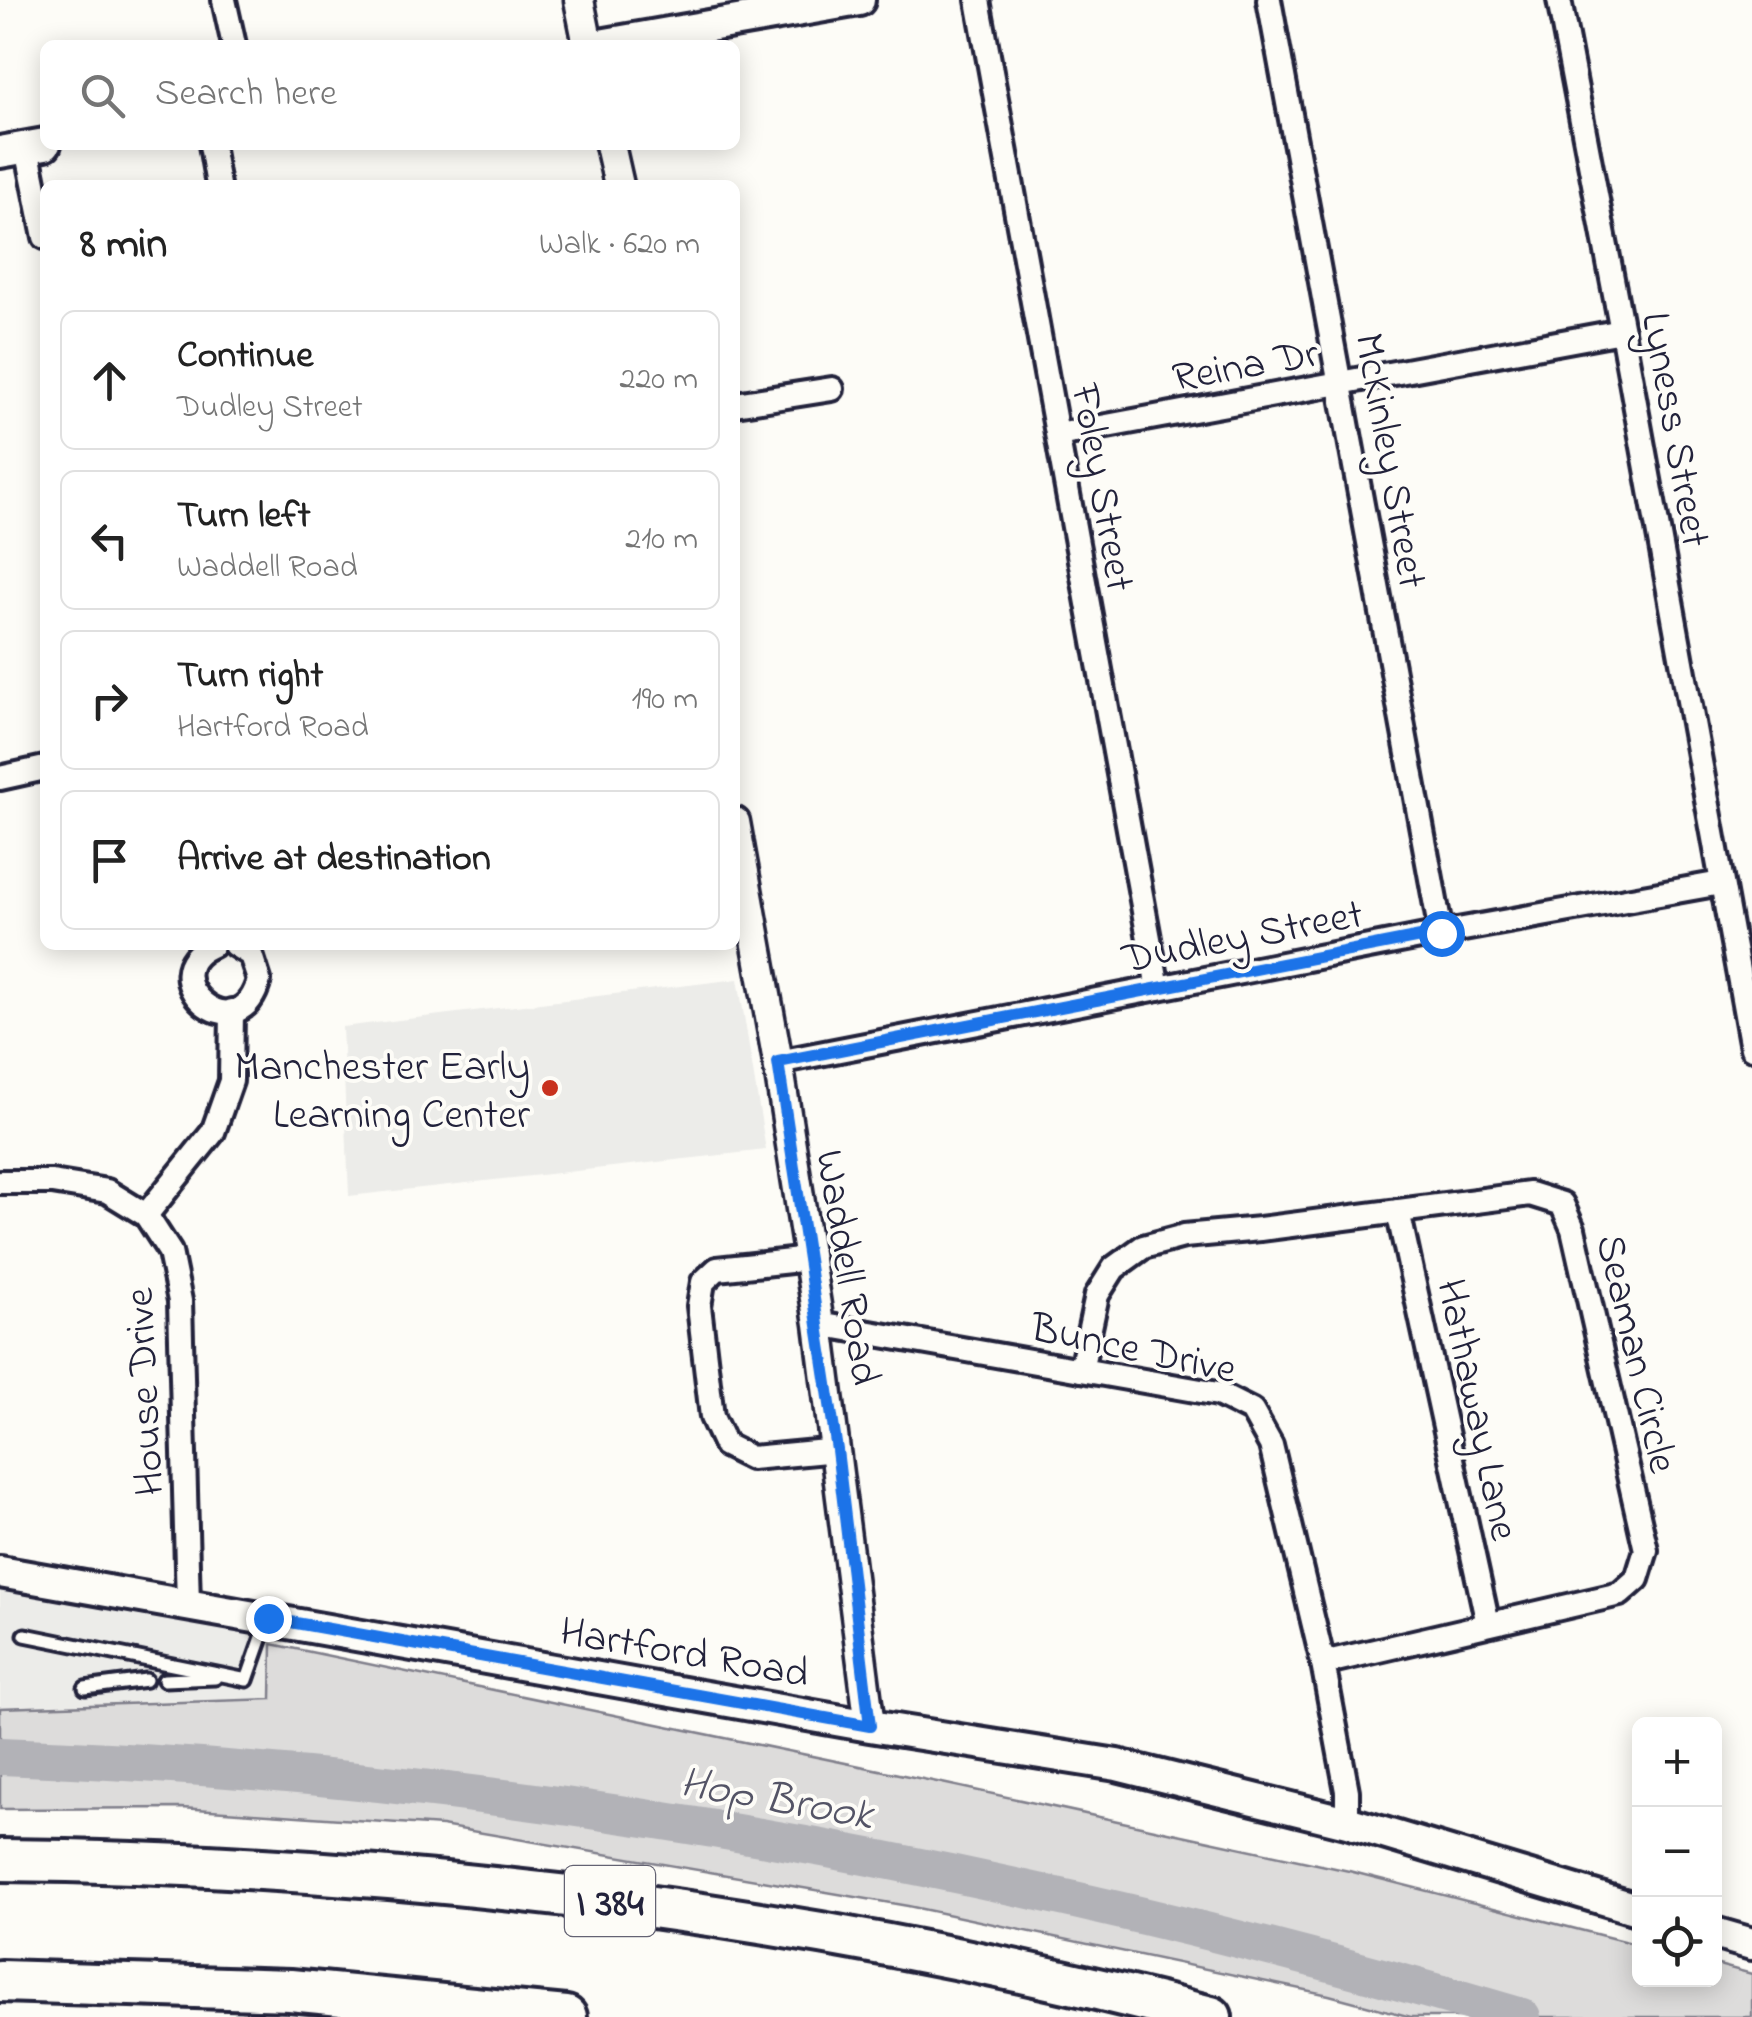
<!DOCTYPE html>
<html lang="en">
<head>
<meta charset="utf-8">
<style>
	:root { --surface:#fff; --page:#f2f2f2; --text:#222; --muted:#767676; --line:#e0e0e0 }
	body { margin:0; font-family:"Indie Flower",sans-serif; background:var(--page); color:var(--text) }
	.controls { position:absolute; right:30px; bottom:30px; display:grid; overflow:hidden; border-radius:15px; box-shadow:0 5px 25px #0003 }
	.controls button { width:90px; height:90px; display:grid; place-items:center; padding:0; border:0; border-bottom:2px solid var(--line); background:var(--surface); color:var(--text); font:50px sans-serif }
	.stop { position:absolute; width:30px; height:30px; margin:-22px; border:8px solid #1a73e8; border-radius:50%; background:#fff }
	.stop.end { background:#1a73e8; border-color:#fff; box-shadow:0 2px 10px #0008 }
	.list { margin:0; padding:0; list-style:none }
	h2 { display:flex; justify-content:space-between; align-items:center; height:130px; margin:0; padding:0 40px; font-size:42px }
	h2 small { font-size:32px; font-weight:400; color:var(--muted) }
	.list li { display:grid; grid-template-columns:65px 1fr auto; gap:30px; align-items:center; box-sizing:border-box; height:140px; margin:0 20px 20px; padding:0 20px; border:2px solid var(--line); border-radius:15px }
	.list b { display:block; font-size:38px; white-space:nowrap }
	.list p { margin:0; font-size:32px; white-space:nowrap; color:var(--muted) }
	.list em { font-size:32px; font-style:normal; color:var(--muted) }
	.icon { flex:none; width:55px; height:55px; fill:none; stroke:currentColor; stroke-width:2; stroke-linecap:round; stroke-linejoin:round }
	.map { position:relative; flex:none; width:1752px; height:2017px; overflow:hidden }
	.search { position:absolute; background:var(--surface); box-shadow:0 5px 25px #0003; left:40px; top:40px; width:700px; height:110px; display:flex; align-items:center; gap:25px; box-sizing:border-box; padding:0 35px; border-radius:15px; color:var(--muted); font-size:38px }
	.panel { position:absolute; background:var(--surface); box-shadow:0 5px 25px #0003; left:40px; top:180px; width:700px; height:770px; border-radius:15px }
	.map>svg:first-child { display:block }
	.built { fill:#ecece9 }
	.green { fill:#dddcdb; stroke:#807f8b; stroke-width:2.5 }
	.lines { fill:none; stroke-linecap:round; stroke-linejoin:round }
	.river { stroke:#b2b2b7; stroke-width:38 }
	.service-casing { stroke:#22223b; stroke-width:19 }
	.minor-casing { stroke:#22223b; stroke-width:30 }
	.tertiary-casing { stroke:#22223b; stroke-width:35 }
	.secondary-casing { stroke:#22223b; stroke-width:38 }
	.motorway-casing { stroke:#22223b; stroke-width:48 }
	.service { stroke:#fdfcf7; stroke-width:11 }
	.minor { stroke:#fdfcf7; stroke-width:22 }
	.tertiary { stroke:#fdfcf7; stroke-width:28 }
	.secondary { stroke:#fdfcf7; stroke-width:30 }
	.motorway { stroke:#fdfcf7; stroke-width:40 }
	.route { stroke:#1a73e8; stroke-width:12 }
	.poi-dot { fill:#c8321e; stroke:#fdfcf7; stroke-width:4 }
	.labels { text-anchor:middle; stroke-width:8; stroke-linejoin:round; paint-order:stroke }
	.shield { fill:#fdfcf7; stroke:#646373; stroke-width:2.5 }
	.shield-label { font-size:40px; font-weight:bold; fill:#22223b }
	.street-label { font-size:42px; fill:#22223b; stroke:#fdfcf7 }
	.poi-label { font-size:42px; fill:#22223b; stroke:#fdfcf7; text-anchor:end }
	.water-label { font-size:45px; font-style:italic; fill:#545466; stroke:#fdfcf7 }
</style>
</head>
<body>
<div class="map">
<svg width="1752" height="2017" viewBox="0 0 1752 2017">
	<rect width="100%" height="100%" fill="#fdfcf7"/>
	<filter id="ink" filterUnits="userSpaceOnUse"><feTurbulence type="fractalNoise" baseFrequency=".01" numOctaves="2"/><feDisplacementMap in="SourceGraphic" scale="20" xChannelSelector="R" yChannelSelector="G"/><feConvolveMatrix kernelMatrix="1 2 1 2 8 2 1 2 1" color-interpolation-filters="sRGB"/></filter>
	<g filter="url(#ink)">
		<g class="built">
			<polygon points="738,979 766,1150 349,1196 342,1027"/>
			<polygon points="0,1585 272,1631 272,1699 0,1708"/>
		</g>
		<polygon class="green" points="272,1644 942,1783 1349,1871 1639,1945 1640,1980 1714,1980 1715,1964 1752,1974 1752,2017 1411,2017 1329,1995 908,1906 442,1826 182,1808 0,1809 0,1708 271,1699"/>
		<g class="lines">
			<path class="river" d="M 0,1756 C 516,1774 1028,1871 1522,2017"/>
			<g class="service-casing">
				<g id="service">
					<polyline points="25,1635 247,1680 268,1620"/>
					<polyline points="164,1680 215,1678"/>
					<polyline points="85,1688 146,1680"/>
				</g>
			</g>
			<g class="minor-casing">
				<g id="minor">
					<polyline points="224,0 234,45"/>
					<polyline points="978,0 1158,988"/>
					<polyline points="1269,0 1441,933"/>
					<polyline points="1559,0 1622,331 1752,1048"/>
					<polyline points="211,145 218,185"/>
					<polyline points="27,148 45,237"/>
					<polyline points="735,404 832,389"/>
					<polyline points="1058,435 1622,331"/>
					<polyline points="0,778 45,768"/>
					<path d="M 213,945 C 145,974 238,1058 259,980 L 251,955 L 235,945"/>
					<polyline points="778,1062 1441,933 1721,883"/>
					<polyline points="0,1182 52,1182 107,1191 146,1215 170,1252 180,1301 188,1605"/>
					<polyline points="1398,1211 1488,1624"/>
					<polyline points="146,1215 213,1132 231,1081 232,1011"/>
					<polyline points="809,1259 717,1269 703,1282 699,1306 712,1417 725,1445 751,1458 837,1450"/>
					<polyline points="819,1324 1218,1394 1252,1411 1271,1445 1323,1663 1347,1791 1347,1822"/>
					<polyline points="1081,1370 1097,1295 1114,1268 1143,1247 1184,1236 1260,1229 1530,1194 1562,1204 1573,1229 1646,1550 1637,1579 1620,1594 1323,1663"/>
				</g>
			</g>
			<g class="tertiary-casing">
				<g id="tertiary">
					<polyline points="579,0 588,45"/>
					<polyline points="610,145 619,185"/>
					<polyline points="735,822 778,1062 819,1324 870,1726"/>
				</g>
			</g>
			<g class="secondary-casing">
				<g id="secondary">
					<polyline points="600,45 859,0"/>
					<polyline points="0,152 45,144"/>
					<polyline points="0,1572 870,1726 1117,1765 1347,1822 1640,1910"/>
					<polyline points="1714,1933 1752,1944"/>
				</g>
			</g>
			<g class="motorway-casing">
				<g id="motorway">
					<path d="M 0,1860 C 409,1864 814,1914 1211,2017"/>
					<polyline points="0,1981 290,1990 566,2017"/>
				</g>
			</g>
			<use href="#service" class="service"/>
			<use href="#minor" class="minor"/>
			<use href="#tertiary" class="tertiary"/>
			<use href="#secondary" class="secondary"/>
			<use href="#motorway" class="motorway"/>
		</g>
	</g>
	<g class="lines" filter="url(#ink)">
		<polyline class="route" points="268,1618 870,1726 837,1450 778,1062 1441,933"/>
	</g>
	<circle class="poi-dot" cx="550" cy="1088" r="10"/>
	<g class="labels">
		<rect class="shield" x="565" y="1866" width="90" height="70" rx="8"/>
		<g class="shield-label">
			<text x="610" y="1915">I 384</text>
		</g>
		<g class="street-label">
			<text transform="translate(1245 363) rotate(-10)" y="15">Reina Dr</text>
			<text transform="translate(1678 429) rotate(80)" y="15">Lyness Street</text>
			<text transform="translate(1393 460) rotate(80)" y="15">McKinley Street</text>
			<text transform="translate(1105 487) rotate(80)" y="15">Foley Street</text>
			<text transform="translate(1242 934) rotate(-11)" y="15">Dudley Street</text>
			<text transform="translate(850 1267) rotate(81)" y="15">Waddell Road</text>
			<text transform="translate(1134 1346) rotate(12)" y="15">Bunce Drive</text>
			<text transform="translate(1639 1353) rotate(77)" y="15">Seaman Circle</text>
			<text transform="translate(142 1392) rotate(-93)" y="15">House Drive</text>
			<text transform="translate(1480 1409) rotate(78)" y="15">Hathaway Lane</text>
			<text transform="translate(685 1650) rotate(10)" y="15">Hartford Road</text>
		</g>
		<g class="poi-label">
			<text x="530" y="1079">Manchester Early<tspan x="530" dy="48">Learning Center</tspan></text>
		</g>
		<g class="water-label">
			<text transform="translate(777 1796) rotate(10)" y="16">Hop Brook</text>
		</g>
	</g>
</svg>
<div class="controls">
<button>+</button>
<button>−</button>
<button><svg class="icon" aria-label="locate" viewBox="0 0 24 24"><circle cx="12" cy="12" r="6"/><path d="M12 2v4M12 18v4M2 12h4M18 12h4"/></svg></button>
</div>
<div class="stop" style="left:1441px;top:933px"></div>
<div class="stop end" style="left:268px;top:1618px"></div>
<div class="search"><svg class="icon" aria-label="search" viewBox="0 0 24 24"><circle cx="10" cy="10" r="6"/><path d="M15 15l6 6"/></svg>Search here</div>
<section class="panel">
<h2>8 min<small>Walk · 620 m</small></h2>
<ul class="list">
<li><svg class="icon" aria-label="ahead" viewBox="0 0 24 24"><path d="M12 20V5M6 11l6-6 6 6"/></svg><div><b>Continue</b><p>Dudley Street</p></div><em>220 m</em></li>
<li><svg class="icon" aria-label="left" viewBox="0 0 24 24"><path d="M17 20v-9H6M10 6l-5 5 5 5"/></svg><div><b>Turn left</b><p>Waddell Road</p></div><em>210 m</em></li>
<li><svg class="icon" aria-label="right" viewBox="0 0 24 24"><path d="M7 20v-9h11M14 6l5 5-5 5"/></svg><div><b>Turn right</b><p>Hartford Road</p></div><em>190 m</em></li>
<li><svg class="icon" aria-label="arrive" viewBox="0 0 24 24"><path d="M6 21V4h12l-3 4 3 4H6"/></svg><div><b>Arrive at destination</b></div></li>
</ul>
</section>
</div>
</body>
</html>
